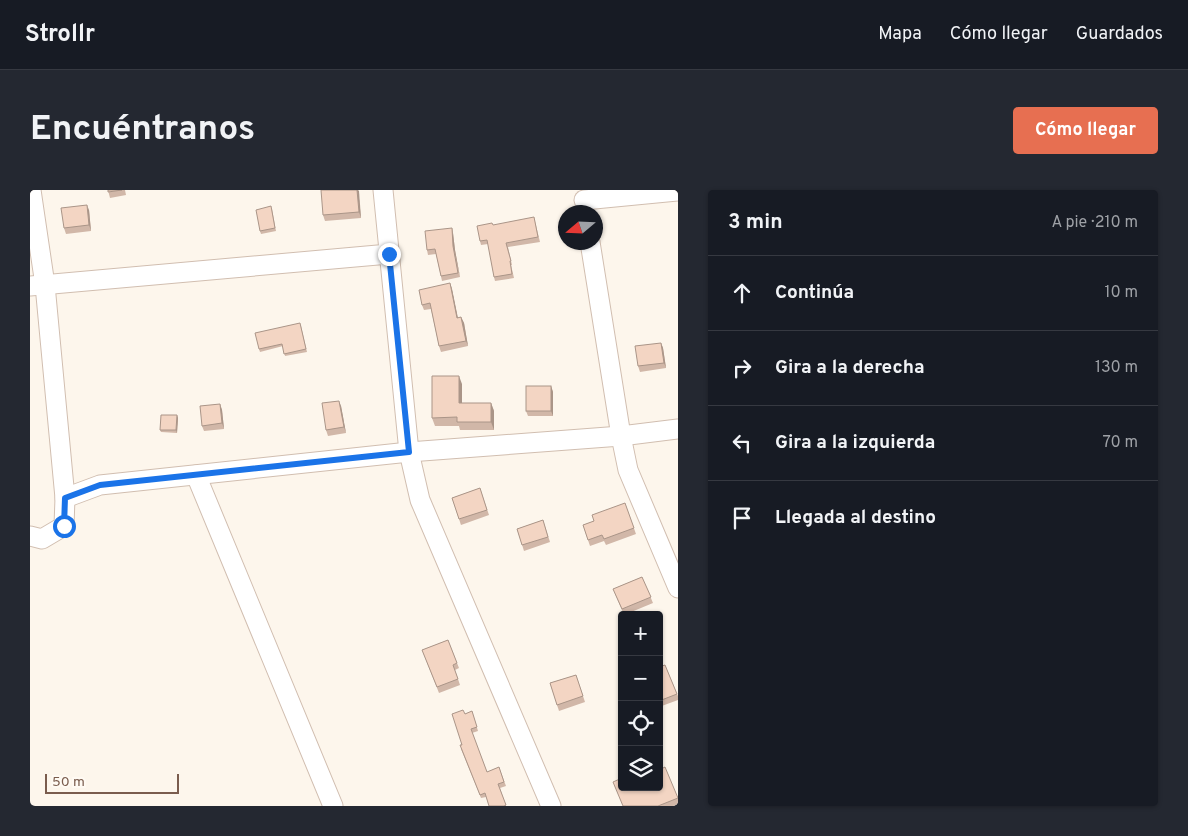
<!DOCTYPE html>
<html lang="es">
<head>
<meta charset="utf-8">
<style>
	:root { --surface:#171b24; --page:#242831; --text:#f1f3f6; --muted:#9ea1a6; --line:#363941; --accent:#e76f51 }
	body { margin:0; font-family:Overpass,sans-serif; background:var(--page); color:var(--text) }
	.controls { position:absolute; right:15px; bottom:15px; display:grid; overflow:hidden; border-radius:5px; box-shadow:0 1px 4px #0004 }
	.controls button { width:45px; height:45px; display:grid; place-items:center; padding:0; border:0; border-bottom:1px solid var(--line); background:var(--surface); color:var(--text); font:25px sans-serif }
	.compass { position:absolute; left:528px; top:15px; width:45px; height:45px; border-radius:50%; background:var(--surface); box-shadow:0 1px 4px #0004; rotate:251deg }
	.scale { position:absolute; left:15px; bottom:12px; width:134px; box-sizing:border-box; padding-left:5px; border:2px solid #7a5c4d; border-top:0; font-size:14px; line-height:18px; white-space:nowrap; color:#7a5c4d; -webkit-text-stroke:4px #fffaf3; paint-order:stroke }
	.stop { position:absolute; width:15px; height:15px; margin:-11px; border:4px solid #1a73e8; border-radius:50%; background:#fff }
	.stop.end { background:#1a73e8; border-color:#fff; box-shadow:0 1px 5px #0008 }
	.list { margin:0; padding:0; list-style:none }
	h2 { display:flex; justify-content:space-between; align-items:center; height:65px; margin:0; padding:0 20px; font-size:21px }
	h2 small { font-size:16px; font-weight:400; color:var(--muted) }
	.list li { display:grid; grid-template-columns:32px 1fr auto; gap:15px; align-items:center; box-sizing:border-box; height:75px; padding:0 20px; border-top:1px solid var(--line) }
	.list b { display:block; font-size:19px; white-space:nowrap }
	.list em { font-size:16px; font-style:normal; color:var(--muted) }
	.icon { flex:none; width:28px; height:28px; fill:none; stroke:currentColor; stroke-width:2; stroke-linecap:round; stroke-linejoin:round }
	.map { position:relative; flex:none; width:648px; height:616px; overflow:hidden; border-radius:5px }
	header { display:flex; align-items:center; gap:30px; box-sizing:border-box; height:70px; padding:0 25px; background:var(--surface); border-bottom:1px solid var(--line) }
	header strong { font-size:24px }
	nav { display:flex; gap:28px; margin-inline-start:auto; font-size:18px }
	.intro { display:flex; align-items:center; justify-content:space-between; box-sizing:border-box; height:120px; padding:0 30px }
	h1 { margin:0; font-size:35px }
	.button { padding:12px 22px; border-radius:5px; background:var(--accent); color:#fff; font-size:18px; font-weight:700 }
	main { display:flex; gap:30px; padding:0 30px }
	aside { flex:1; background:var(--surface); border-radius:5px; box-shadow:0 1px 4px #0004 }
	.map>svg:first-child { display:block }
	.lines { fill:none; stroke-linecap:round; stroke-linejoin:round }
	.minor-casing { stroke:#d1beb0; stroke-width:21 }
	.minor { stroke:#fff; stroke-width:19 }
	.wall { fill:#d1b7a8 }
	.shaded-wall { fill:#aa9588 }
	.building { fill:#f3d5c3; stroke:#aa9588 }
	.route { stroke:#1a73e8; stroke-width:6 }
</style>
</head>
<body>
<header>
<strong>Strollr</strong>
<nav><a>Mapa</a><a>Cómo llegar</a><a>Guardados</a></nav>
</header>
<div class="intro"><h1>Encuéntranos</h1><a class="button">Cómo llegar</a></div>
<main>
<div class="map">
<svg width="648" height="616" viewBox="0 0 648 616">
	<rect width="100%" height="100%" fill="#fdf6ec"/>
	<g class="lines">
		<g class="minor-casing">
			<g id="minor">
				<polyline points="353,0 379,262 390,310 521,616"/>
				<polyline points="554,10 648,1"/>
				<polyline points="560,52 591,246 598,280 648,398"/>
				<polyline points="0,96 359,64"/>
				<polyline points="166,285 303,616"/>
				<polyline points="35,308 70,295 379,262 591,246 648,239"/>
				<polyline points="0,346 12,349 34,336 35,308 15,95 1,0"/>
			</g>
		</g>
		<use href="#minor" class="minor"/>
	</g>
	<g class="wall">
		<polygon points="78,0 95,0 96,5 80,8"/>
		<polygon points="328,0 331,28 295,31 293,25"/>
		<polygon points="242,19 246,41 231,44 230,41"/>
		<polygon points="59,20 61,41 36,44 34,38"/>
		<polygon points="504,27 510,52 478,57 482,75 481,75 484,88 465,91 464,87 458,54 451,55 450,51"/>
		<polygon points="422,38 423,43 425,60 430,87 412,91 406,64 398,65 397,60"/>
		<polygon points="420,93 422,99 428,128 431,127 434,133 438,156 411,162 409,156 401,119 394,120 392,115"/>
		<polygon points="271,136 277,162 255,166 253,156 230,162 229,159"/>
		<polygon points="631,153 633,158 636,178 610,182 608,176"/>
		<polygon points="432,194 432,213 461,213 464,221 464,240 430,240 429,236 405,236 402,228"/>
		<polygon points="521,196 523,202 523,226 498,226 496,221"/>
		<polygon points="190,214 192,220 194,239 174,241 172,236"/>
		<polygon points="311,216 316,243 298,246 296,240"/>
		<polygon points="147,225 148,228 147,243 131,242 130,240"/>
		<polygon points="450,298 459,325 431,335 422,308"/>
		<polygon points="595,313 606,344 576,355 574,351 560,356 553,335 564,331"/>
		<polygon points="513,330 520,352 494,361 487,339"/>
		<polygon points="612,387 623,413 594,425 583,399"/>
		<polygon points="418,450 429,478 425,480 430,495 409,503 392,460"/>
		<polygon points="635,475 648,506 648,510 629,517 629,477"/>
		<polygon points="546,485 555,512 529,521 520,493"/>
		<polygon points="442,521 448,541 442,543 457,582 469,577 476,596 470,598 476,616 459,616 456,607 451,608 431,559 435,524"/>
		<polygon points="648,608 648,614 644,616 593,616"/>
	</g>
	<g class="shaded-wall">
		<polygon points="327,0 328,0 329,1 331,28 329,22"/>
		<polygon points="57,15 59,20 61,41 59,35"/>
		<polygon points="422,38 423,43 425,60 430,87 423,56"/>
		<polygon points="420,93 422,99 429,134 427,128"/>
		<polygon points="431,127 434,133 438,156 436,151"/>
		<polygon points="631,153 633,158 636,178 634,173"/>
		<polygon points="429,186 432,194 432,221 429,213"/>
		<polygon points="521,196 523,202 523,226 521,221"/>
		<polygon points="309,211 311,216 316,243 314,237"/>
		<polygon points="461,213 464,221 464,240 461,232"/>
		<polygon points="190,214 192,220 194,239 192,233"/>
		<polygon points="147,225 148,228 147,243 146,240"/>
	</g>
	<g class="building">
		<polygon points="78,0 92,0 78,2"/>
		<polygon points="291,0 327,0 329,22 293,25"/>
		<polygon points="57,15 59,35 34,38 31,18"/>
		<polygon points="241,16 245,38 230,41 226,20"/>
		<polygon points="504,27 508,47 476,53 481,71 480,71 482,84 464,87 457,50 450,51 447,36 462,33 463,35"/>
		<polygon points="422,38 423,56 428,83 411,86 405,59 397,60 395,41"/>
		<polygon points="420,93 427,128 431,127 436,151 409,156 400,113 392,115 389,100"/>
		<polygon points="270,133 276,159 254,164 252,154 229,159 225,143"/>
		<polygon points="631,153 634,173 608,176 605,156"/>
		<polygon points="402,186 429,186 429,213 461,213 461,232 427,232 427,227 402,228"/>
		<rect x="496" y="196" width="25" height="25"/>
		<polygon points="309,211 314,237 296,240 292,213"/>
		<polygon points="190,214 192,233 172,236 170,216"/>
		<polygon points="131,225 147,225 146,240 130,240"/>
		<polygon points="450,298 457,320 429,329 422,308"/>
		<polygon points="595,313 604,338 574,349 572,345 558,350 553,335 564,331 562,325"/>
		<polygon points="513,330 518,347 492,355 487,339"/>
		<polygon points="612,387 621,407 592,419 583,399"/>
		<polygon points="418,450 427,473 423,475 428,489 407,497 392,460"/>
		<polygon points="635,475 647,504 629,511 629,477"/>
		<polygon points="546,485 553,506 527,515 520,493"/>
		<polygon points="433,520 435,524 442,521 447,537 441,539 457,582 469,577 474,592 468,594 476,615 474,616 459,616 455,603 450,605 430,555 432,555 422,524"/>
		<polygon points="635,577 648,608 628,616 593,616 583,592 592,588 592,597 629,597 629,580"/>
	</g>
	<g class="lines">
		<polyline class="route" points="34,336 35,308 70,295 379,262 359,64"/>
	</g>
</svg>
<div class="controls">
<button>+</button>
<button>−</button>
<button><svg class="icon" aria-label="locate" viewBox="0 0 24 24"><circle cx="12" cy="12" r="6"/><path d="M12 2v4M12 18v4M2 12h4M18 12h4"/></svg></button>
<button><svg class="icon" aria-label="layers" viewBox="0 0 24 24"><path d="M12 4l9 5-9 5-9-5zM3 14l9 5 9-5"/></svg></button>
</div>
<svg class="compass" viewBox="-18 -18 36 36"><path d="M0-13l5 13h-10z" fill="#e53935"/><path d="M0 13l5-13h-10z" fill="#9ea1a6"/></svg>
<div class="scale">50 m</div>
<div class="stop" style="left:34px;top:336px"></div>
<div class="stop end" style="left:359px;top:64px"></div>
</div>
<aside>
<h2>3 min<small>A pie · 210 m</small></h2>
<ul class="list">
<li><svg class="icon" aria-label="ahead" viewBox="0 0 24 24"><path d="M12 20V5M6 11l6-6 6 6"/></svg><div><b>Continúa</b></div><em>10 m</em></li>
<li><svg class="icon" aria-label="right" viewBox="0 0 24 24"><path d="M7 20v-9h11M14 6l5 5-5 5"/></svg><div><b>Gira a la derecha</b></div><em>130 m</em></li>
<li><svg class="icon" aria-label="left" viewBox="0 0 24 24"><path d="M17 20v-9H6M10 6l-5 5 5 5"/></svg><div><b>Gira a la izquierda</b></div><em>70 m</em></li>
<li><svg class="icon" aria-label="arrive" viewBox="0 0 24 24"><path d="M6 21V4h12l-3 4 3 4H6"/></svg><div><b>Llegada al destino</b></div></li>
</ul>
</aside>
</main>
</body>
</html>
